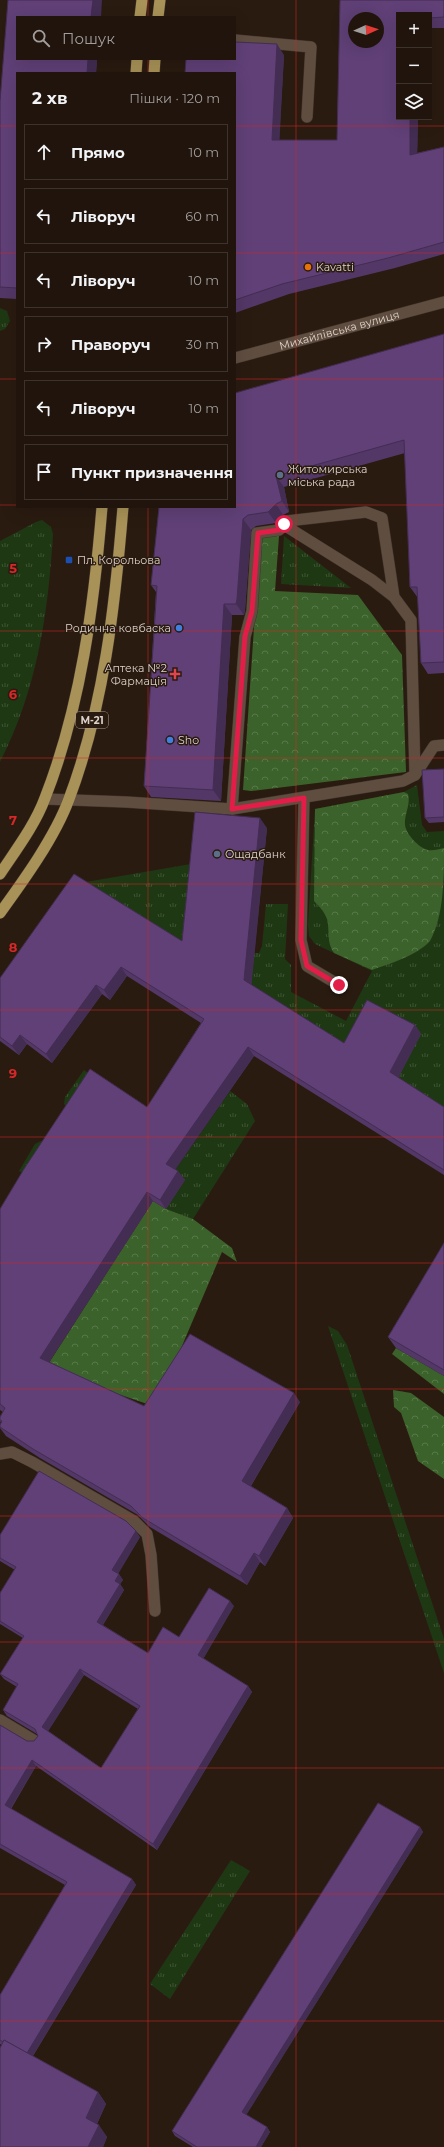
<!DOCTYPE html>
<html lang="uk">
<head>
<meta charset="utf-8">
<style>
	:root { --surface:#20140c; --page:#2d211a; --text:#f1f3f6; --muted:#a29e9d; --line:#3d332d }
	body { margin:0; font-family:Montserrat,sans-serif; background:var(--page); color:var(--text) }
	.controls { position:absolute; right:12px; top:12px; display:grid; overflow:hidden; border-radius:0px; box-shadow:0 4px 16px #0002 }
	.controls button { width:36px; height:36px; display:grid; place-items:center; padding:0; border:0; border-bottom:1px solid var(--line); background:var(--surface); color:var(--text); font:20px sans-serif }
	.compass { position:absolute; left:348px; top:12px; width:36px; height:36px; border-radius:50%; background:var(--surface); box-shadow:0 4px 16px #0002; rotate:87deg }
	.stop { position:absolute; width:12px; height:12px; margin:-9px; border:3px solid #e11d48; border-radius:50%; background:#fff }
	.stop.end { background:#e11d48; border-color:#fff; box-shadow:0 1px 4px #0008 }
	.list { margin:0; padding:0; list-style:none }
	h2 { display:flex; justify-content:space-between; align-items:center; height:52px; margin:0; padding:0 16px; font-size:17px }
	h2 small { font-size:13px; font-weight:400; color:var(--muted) }
	.list li { display:grid; grid-template-columns:26px 1fr auto; gap:12px; align-items:center; box-sizing:border-box; height:56px; margin:0 8px 8px; padding:0 8px; border:1px solid var(--line); border-radius:0px }
	.list b { display:block; font-size:15px; white-space:nowrap }
	.list em { font-size:13px; font-style:normal; color:var(--muted) }
	.icon { flex:none; width:22px; height:22px; fill:none; stroke:currentColor; stroke-width:2; stroke-linecap:round; stroke-linejoin:round }
	.map { position:relative; flex:none; width:444px; height:2147px; overflow:hidden }
	.search { position:absolute; background:var(--surface); box-shadow:0 4px 16px #0002; left:16px; top:16px; width:220px; height:44px; display:flex; align-items:center; gap:10px; box-sizing:border-box; padding:0 14px; border-radius:0px; color:var(--muted); font-size:15px }
	.panel { position:absolute; background:var(--surface); box-shadow:0 4px 16px #0002; left:16px; top:72px; width:220px; height:436px; border-radius:0px }
	.map>svg:first-child { display:block }
	.grass { fill:url(#grass-tufts) }
	.forest { fill:url(#forest-crowns) }
	.lines { fill:none; stroke-linecap:round; stroke-linejoin:round }
	.service-casing { stroke:#433730; stroke-width:12 }
	.pedestrian-casing { stroke:#433730; stroke-width:12 }
	.trunk-casing { stroke:#433730; stroke-width:12 }
	.service { stroke:#5f4d40; stroke-width:11 }
	.pedestrian { stroke:#5f4d40; stroke-width:11 }
	.trunk { stroke:#a89257; stroke-width:11 }
	.wall { fill:#533766; fill-rule:evenodd }
	.shaded-wall { fill:#432d53 }
	.building { fill:#604077; stroke:#432d53; fill-rule:evenodd }
	.route { stroke:#e11d48; stroke-width:5 }
	.grid { fill:none; stroke:#d62828; stroke-width:1; stroke-opacity:0.55 }
	.food-dot { fill:#e8710a; stroke:#2a1b10; stroke-width:1.5 }
	.service-dot { fill:#5c6f8a; stroke:#2a1b10; stroke-width:1.5 }
	.transit-dot { fill:#1a4fb4; stroke:#2a1b10; stroke-width:1.5 }
	.shop-dot { fill:#3f7fe0; stroke:#2a1b10; stroke-width:1.5 }
	.health-dot { fill:#e0444e; stroke:#2a1b10; stroke-width:1.5 }
	.labels { text-anchor:middle; stroke-width:3; stroke-linejoin:round; paint-order:stroke }
	.shield { fill:#2a1b10; stroke:#a79b92; stroke-width:1 }
	.shield-label { font-size:10px; font-weight:bold; fill:#ddd2ca }
	.poi-label { font-size:11px; fill:#ddd2ca; stroke:#2a1b10; text-anchor:start }
	.street-label { font-size:11px; fill:#ddd2ca; stroke:#2a1b10 }
	.grid-label { font-size:13px; text-anchor:middle; font-weight:bold; fill:#d62828; stroke:#2a1b10; stroke-width:3; stroke-linejoin:round; paint-order:stroke }
</style>
</head>
<body>
<div class="map">
<svg width="444" height="2147" viewBox="0 0 444 2147">
	<defs>
		<pattern id="grass-tufts" width="24" height="20" patternUnits="userSpaceOnUse"><rect width="24" height="20" fill="#1e3813"/><path d="M3 7l-1-3M5 7V3M7 7l1-3M15 17l-1-3M17 17v-4M19 17l1-3" fill="none" stroke="#3e5434"/></pattern>
		<pattern id="forest-crowns" width="20" height="18" patternUnits="userSpaceOnUse"><rect width="20" height="18" fill="#3b622a"/><path d="M2 6a3 3 0 1 1 6 0M12 15a3 3 0 1 1 6 0" fill="none" stroke="#577848"/></pattern>
	</defs>
	<rect width="100%" height="100%" fill="#2a1b10"/>
	<g class="grass">
		<polygon points="0,308 7,311 10,321 5,329 0,331"/>
		<path d="M 42,520 L 51,527 L 53,534 C 48,615 37,689 0,762 L 0,541 L 36,522 Z"/>
		<polygon points="284,536 351,588 281,584"/>
		<polygon points="417,785 422,825 427,832 444,831 444,1112 80,883 197,863 254,953 259,953 262,946 266,904 288,904 285,959 291,965 291,992 346,1021 372,971 315,944 309,936 308,925 315,809 404,792"/>
		<polygon points="84,1070 96,1079 73,1114 64,1104 65,1097"/>
		<polygon points="230,1091 247,1104 255,1121 193,1219 166,1209 185,1180 173,1173"/>
		<polygon points="41,1141 54,1143 31,1178 19,1171 35,1144"/>
		<polygon points="328,1326 338,1331 347,1345 444,1639 444,1673"/>
		<polygon points="231,1860 250,1871 170,1999 150,1984"/>
	</g>
	<g class="forest">
		<polygon points="273,534 279,536 275,591 358,595 402,655 406,772 251,791 243,790 260,539"/>
		<path d="M 404,792 L 408,794 C 411,805 404,814 405,825 C 406,834 419,848 428,850 C 433,851 439,849 444,848 C 444,878 444,916 430,941 C 418,955 389,964 372,970 L 334,953 C 326,942 330,930 327,919 C 324,911 319,906 314,901 L 315,809 Z"/>
		<polygon points="153,1201 166,1209 193,1219 232,1248 237,1262 222,1252 156,1407 45,1369"/>
		<polygon points="396,1348 444,1376 444,1394 392,1354"/>
		<polygon points="393,1390 411,1393 444,1417 444,1479 418,1461 401,1413 394,1407"/>
	</g>
	<g class="lines">
		<g class="service-casing">
			<g id="service">
				<polyline points="235,40 311,47 307,117"/>
				<polyline points="394,597 382,518 366,512 287,521 284,525 372,580 394,597 411,620 415,775"/>
				<polyline points="304,798 301,940 307,966 339,985"/>
				<polyline points="45,799 126,802 232,809 403,781 415,775 434,746 444,745"/>
				<polyline points="232,809 245,637 252,611 257,533 279,530 284,525"/>
				<polyline points="0,1454 12,1452 32,1462 134,1521 147,1534 151,1555 155,1611"/>
				<polyline points="0,1720 35,1741"/>
			</g>
		</g>
		<g class="pedestrian-casing">
			<g id="pedestrian">
				<path id="s1" d="M 235,358 L 444,302"/>
			</g>
		</g>
		<g class="trunk-casing">
			<g id="trunk">
				<polyline points="140,17 142,0"/>
				<polyline points="158,17 160,0"/>
				<polyline points="136,73 137,59"/>
				<polyline points="154,73 155,59"/>
				<path d="M 0,874 C 16,850 35,825 45,798 C 81,706 94,605 102,507"/>
				<path d="M 0,913 C 24,880 55,837 69,799 C 104,706 115,606 123,507"/>
			</g>
		</g>
		<use href="#service" class="service"/>
		<use href="#pedestrian" class="pedestrian"/>
		<use href="#trunk" class="trunk"/>
	</g>
	<g class="wall">
		<polygon points="340,0 444,0 444,28 429,28 429,15 399,15 399,117 418,117 417,153 444,147 444,254 395,268 289,294 235,313 235,73 284,55 279,140 337,140"/>
		<polygon points="17,59 97,59 96,73 17,73 17,299 0,298 0,101"/>
		<polygon points="444,334 444,673 428,674 421,663 418,598 410,587 405,453 284,487 289,512 283,515 276,523 256,526 251,530 245,610 244,615 232,615 221,801 151,797 144,786 156,592 151,585 159,507"/>
		<polygon points="444,769 444,822 429,823 425,818"/>
		<polygon points="267,828 251,985 344,1043 415,1025 421,1034 398,1078 444,1107 444,1175 254,1056 175,1169 185,1180 166,1209 153,1201 49,1362 144,1406 300,1402 251,1486 287,1508 293,1518 265,1566 260,1562 247,1585 150,1527 138,1515 40,1458 6,1436 0,1428 0,1425 1,1423 0,1421 0,1417 3,1412 0,1410 0,1209 147,1107 201,1023 127,976 110,1000 102,994 52,1063 27,1044 19,1055 0,1041 0,978 182,941"/>
		<polygon points="444,1243 444,1376 396,1348 388,1337"/>
		<path d="M 0,1535 L 140,1537 L 118,1573 L 123,1580 L 120,1584 L 124,1590 L 103,1625 L 148,1653 L 179,1637 L 234,1606 L 203,1659 L 248,1686 L 252,1692 L 157,1850 L 36,1766 L 11,1809 L 132,1879 L 136,1885 L 33,2056 L 98,2092 L 106,2104 L 97,2124 L 107,2137 L 103,2147 L 0,2147 L 0,2048 L 2,2045 L 0,2044 L 0,1995 L 65,1885 L 0,1848 L 0,1725 L 27,1741 L 34,1741 L 38,1736 L 37,1734 L 7,1716 L 3,1710 L 17,1687 L 4,1679 L 0,1674 L 23,1638 L 0,1624 L 0,1593 L 15,1570 L 0,1561 ZM 84,1675 L 138,1709 L 101,1768 L 48,1731 Z"/>
		<polygon points="420,1827 423,1832 246,2115 267,2127 270,2132 261,2147 193,2147 175,2136 172,2131"/>
	</g>
	<g class="shaded-wall">
		<polygon points="93,0 102,0 101,17 91,17"/>
		<polygon points="277,44 284,55 279,150 272,140"/>
		<polygon points="88,59 97,59 96,73 87,73"/>
		<polygon points="410,117 418,117 417,165 410,155"/>
		<polygon points="276,476 284,487 289,512 282,501"/>
		<polygon points="276,504 283,515 276,523 268,512"/>
		<polygon points="243,519 251,530 245,610 244,615 236,604"/>
		<polygon points="224,604 232,615 221,801 213,790"/>
		<polygon points="260,818 267,828 251,990 244,980"/>
		<polygon points="121,967 127,976 110,1000 104,990"/>
		<polygon points="96,985 102,994 52,1063 46,1054"/>
		<polygon points="415,1025 421,1034 396,1082 390,1072"/>
		<polygon points="20,1035 27,1044 19,1055 12,1046"/>
		<polygon points="248,1047 254,1056 173,1173 166,1164"/>
		<polygon points="178,1171 185,1180 166,1209 160,1200"/>
		<polygon points="147,1192 153,1201 46,1367 40,1358"/>
		<polygon points="294,1393 300,1402 248,1490 242,1481"/>
		<polygon points="287,1508 293,1518 265,1566 259,1556"/>
		<polygon points="136,1531 140,1537 117,1576 112,1570"/>
		<polygon points="254,1553 260,1562 247,1585 240,1576"/>
		<polygon points="119,1574 123,1580 120,1584 124,1590 101,1628 97,1622 115,1581"/>
		<polygon points="230,1601 234,1606 202,1661 198,1655"/>
		<polygon points="80,1669 84,1675 47,1733 42,1727"/>
		<polygon points="248,1686 252,1692 157,1850 153,1844"/>
		<polygon points="32,1760 36,1766 9,1811 5,1805"/>
		<polygon points="420,1827 423,1832 245,2117 242,2112"/>
		<polygon points="132,1879 136,1885 29,2062 25,2056"/>
		<polygon points="98,2092 106,2104 94,2130 86,2118"/>
		<polygon points="99,2125 107,2137 103,2147 88,2147"/>
		<polygon points="267,2127 270,2132 261,2147 256,2147"/>
	</g>
	<g class="building">
		<polygon points="8,0 93,0 91,17 17,17 17,59 88,59 87,73 17,73 17,288 0,287 0,101"/>
		<path d="M 340,0 L 444,0 L 444,17 L 429,18 L 429,15 L 399,15 L 399,117 L 410,117 L 410,155 L 444,147 L 444,242 L 388,258 L 282,284 L 235,300 L 235,73 L 185,73 L 186,59 L 235,59 L 235,42 L 277,44 L 272,140 L 337,140 ZM 354,18 L 378,18 L 378,42 L 354,42 Z"/>
		<polygon points="444,334 444,662 421,663 417,587 410,587 404,440 276,476 282,501 276,504 268,512 248,515 243,519 237,599 236,604 224,604 213,790 144,786 157,586 151,585 159,507 235,507 235,393"/>
		<polygon points="444,769 444,817 425,818 422,770"/>
		<polygon points="195,812 260,818 244,980 344,1043 367,1000 415,1025 390,1072 444,1107 444,1170 248,1047 166,1164 178,1171 160,1200 147,1192 40,1358 144,1406 190,1334 294,1393 242,1481 287,1508 259,1556 254,1553 240,1576 143,1518 131,1506 33,1449 0,1427 0,1425 2,1421 0,1420 0,1417 5,1408 0,1404 0,1209 24,1169 90,1069 147,1107 204,1019 121,967 104,990 96,985 46,1054 20,1035 12,1046 0,1037 0,978 74,874 182,941"/>
		<polygon points="444,1243 444,1370 388,1337"/>
		<path d="M 39,1471 L 126,1521 L 136,1531 L 112,1570 L 119,1574 L 115,1581 L 120,1584 L 97,1622 L 148,1653 L 163,1627 L 179,1637 L 209,1588 L 230,1601 L 198,1655 L 248,1686 L 153,1844 L 32,1760 L 5,1805 L 132,1879 L 27,2053 L 4,2040 L 3,2042 L 0,2040 L 0,1995 L 67,1882 L 0,1844 L 0,1725 L 27,1741 L 34,1741 L 38,1736 L 35,1729 L 3,1710 L 18,1684 L 0,1674 L 24,1636 L 0,1621 L 0,1593 L 16,1567 L 0,1558 L 0,1535 ZM 80,1669 L 140,1706 L 101,1768 L 42,1727 Z"/>
		<polygon points="378,1803 420,1827 242,2112 267,2127 256,2147 197,2147 172,2131"/>
		<polygon points="4,2040 98,2092 86,2118 99,2125 88,2147 0,2147 0,2048"/>
	</g>
	<g class="lines">
		<polyline class="route" points="284,524 279,530 258,533 252,611 245,636 232,809 304,798 301,940 307,966 339,985"/>
	</g>
	<path class="grid" d="M 148,0 L 148,17M 296,0 L 296,2147M 148,59 L 148,73M 0,126 L 17,126M 235,126 L 444,126M 0,253 L 17,253M 235,253 L 444,253M 0,379 L 17,379M 235,379 L 444,379M 0,505 L 17,505M 235,505 L 444,505M 148,507 L 148,2147M 0,631 L 444,631M 0,758 L 444,758M 0,884 L 444,884M 0,1010 L 444,1010M 0,1137 L 444,1137M 0,1263 L 444,1263M 0,1389 L 444,1389M 0,1516 L 444,1516M 0,1642 L 444,1642M 0,1768 L 444,1768M 0,1894 L 444,1894M 0,2021 L 444,2021"/>
	<circle class="food-dot" cx="308" cy="267" r="4"/>
	<g class="service-dot">
		<circle cx="280" cy="475" r="4"/>
		<circle cx="217" cy="854" r="4"/>
	</g>
	<rect class="transit-dot" x="65" y="556" width="8" height="8" rx="2"/>
	<g class="shop-dot">
		<circle cx="179" cy="628" r="4"/>
		<circle cx="170" cy="740" r="4"/>
	</g>
	<path class="health-dot" d="M173 668h4v4h4v4h-4v4h-4v-4h-4v-4h4z"/>
	<g class="labels">
		<rect class="shield" x="76" y="712" width="32" height="16" rx="3"/>
		<g class="shield-label">
			<text x="92" y="724">М-21</text>
		</g>
		<g class="poi-label">
			<text x="316" y="271">Kavatti</text>
			<text x="288" y="473">Житомирська<tspan x="288" dy="13">міська рада</tspan></text>
			<text x="77" y="564">Пл. Корольова</text>
			<text x="171" y="632" text-anchor="end">Родинна ковбаска</text>
			<text x="167" y="672" text-anchor="end">Аптека №2<tspan x="167" dy="13">Фармація</tspan></text>
			<text x="178" y="744">Sho</text>
			<text x="225" y="858">Ощадбанк</text>
		</g>
		<g class="street-label">
			<text dy="4" stroke="none"><textPath href="#s1" startOffset="108">Михайлівська вулиця</textPath></text>
		</g>
	</g>
	<g class="grid-label">
		<text x="13" y="573">5</text>
		<text x="13" y="699">6</text>
		<text x="13" y="825">7</text>
		<text x="13" y="952">8</text>
		<text x="13" y="1078">9</text>
	</g>
</svg>
<div class="controls">
<button>+</button>
<button>−</button>
<button><svg class="icon" aria-label="layers" viewBox="0 0 24 24"><path d="M12 4l9 5-9 5-9-5zM3 14l9 5 9-5"/></svg></button>
</div>
<svg class="compass" viewBox="-18 -18 36 36"><path d="M0-13l5 13h-10z" fill="#e53935"/><path d="M0 13l5-13h-10z" fill="#a29e9d"/></svg>
<div class="stop" style="left:284px;top:524px"></div>
<div class="stop end" style="left:339px;top:985px"></div>
<div class="search"><svg class="icon" aria-label="search" viewBox="0 0 24 24"><circle cx="10" cy="10" r="6"/><path d="M15 15l6 6"/></svg>Пошук</div>
<section class="panel">
<h2>2 хв<small>Пішки · 120 m</small></h2>
<ul class="list">
<li><svg class="icon" aria-label="ahead" viewBox="0 0 24 24"><path d="M12 20V5M6 11l6-6 6 6"/></svg><div><b>Прямо</b></div><em>10 m</em></li>
<li><svg class="icon" aria-label="left" viewBox="0 0 24 24"><path d="M17 20v-9H6M10 6l-5 5 5 5"/></svg><div><b>Ліворуч</b></div><em>60 m</em></li>
<li><svg class="icon" aria-label="left" viewBox="0 0 24 24"><path d="M17 20v-9H6M10 6l-5 5 5 5"/></svg><div><b>Ліворуч</b></div><em>10 m</em></li>
<li><svg class="icon" aria-label="right" viewBox="0 0 24 24"><path d="M7 20v-9h11M14 6l5 5-5 5"/></svg><div><b>Праворуч</b></div><em>30 m</em></li>
<li><svg class="icon" aria-label="left" viewBox="0 0 24 24"><path d="M17 20v-9H6M10 6l-5 5 5 5"/></svg><div><b>Ліворуч</b></div><em>10 m</em></li>
<li><svg class="icon" aria-label="arrive" viewBox="0 0 24 24"><path d="M6 21V4h12l-3 4 3 4H6"/></svg><div><b>Пункт призначення</b></div></li>
</ul>
</section>
</div>
</body>
</html>
